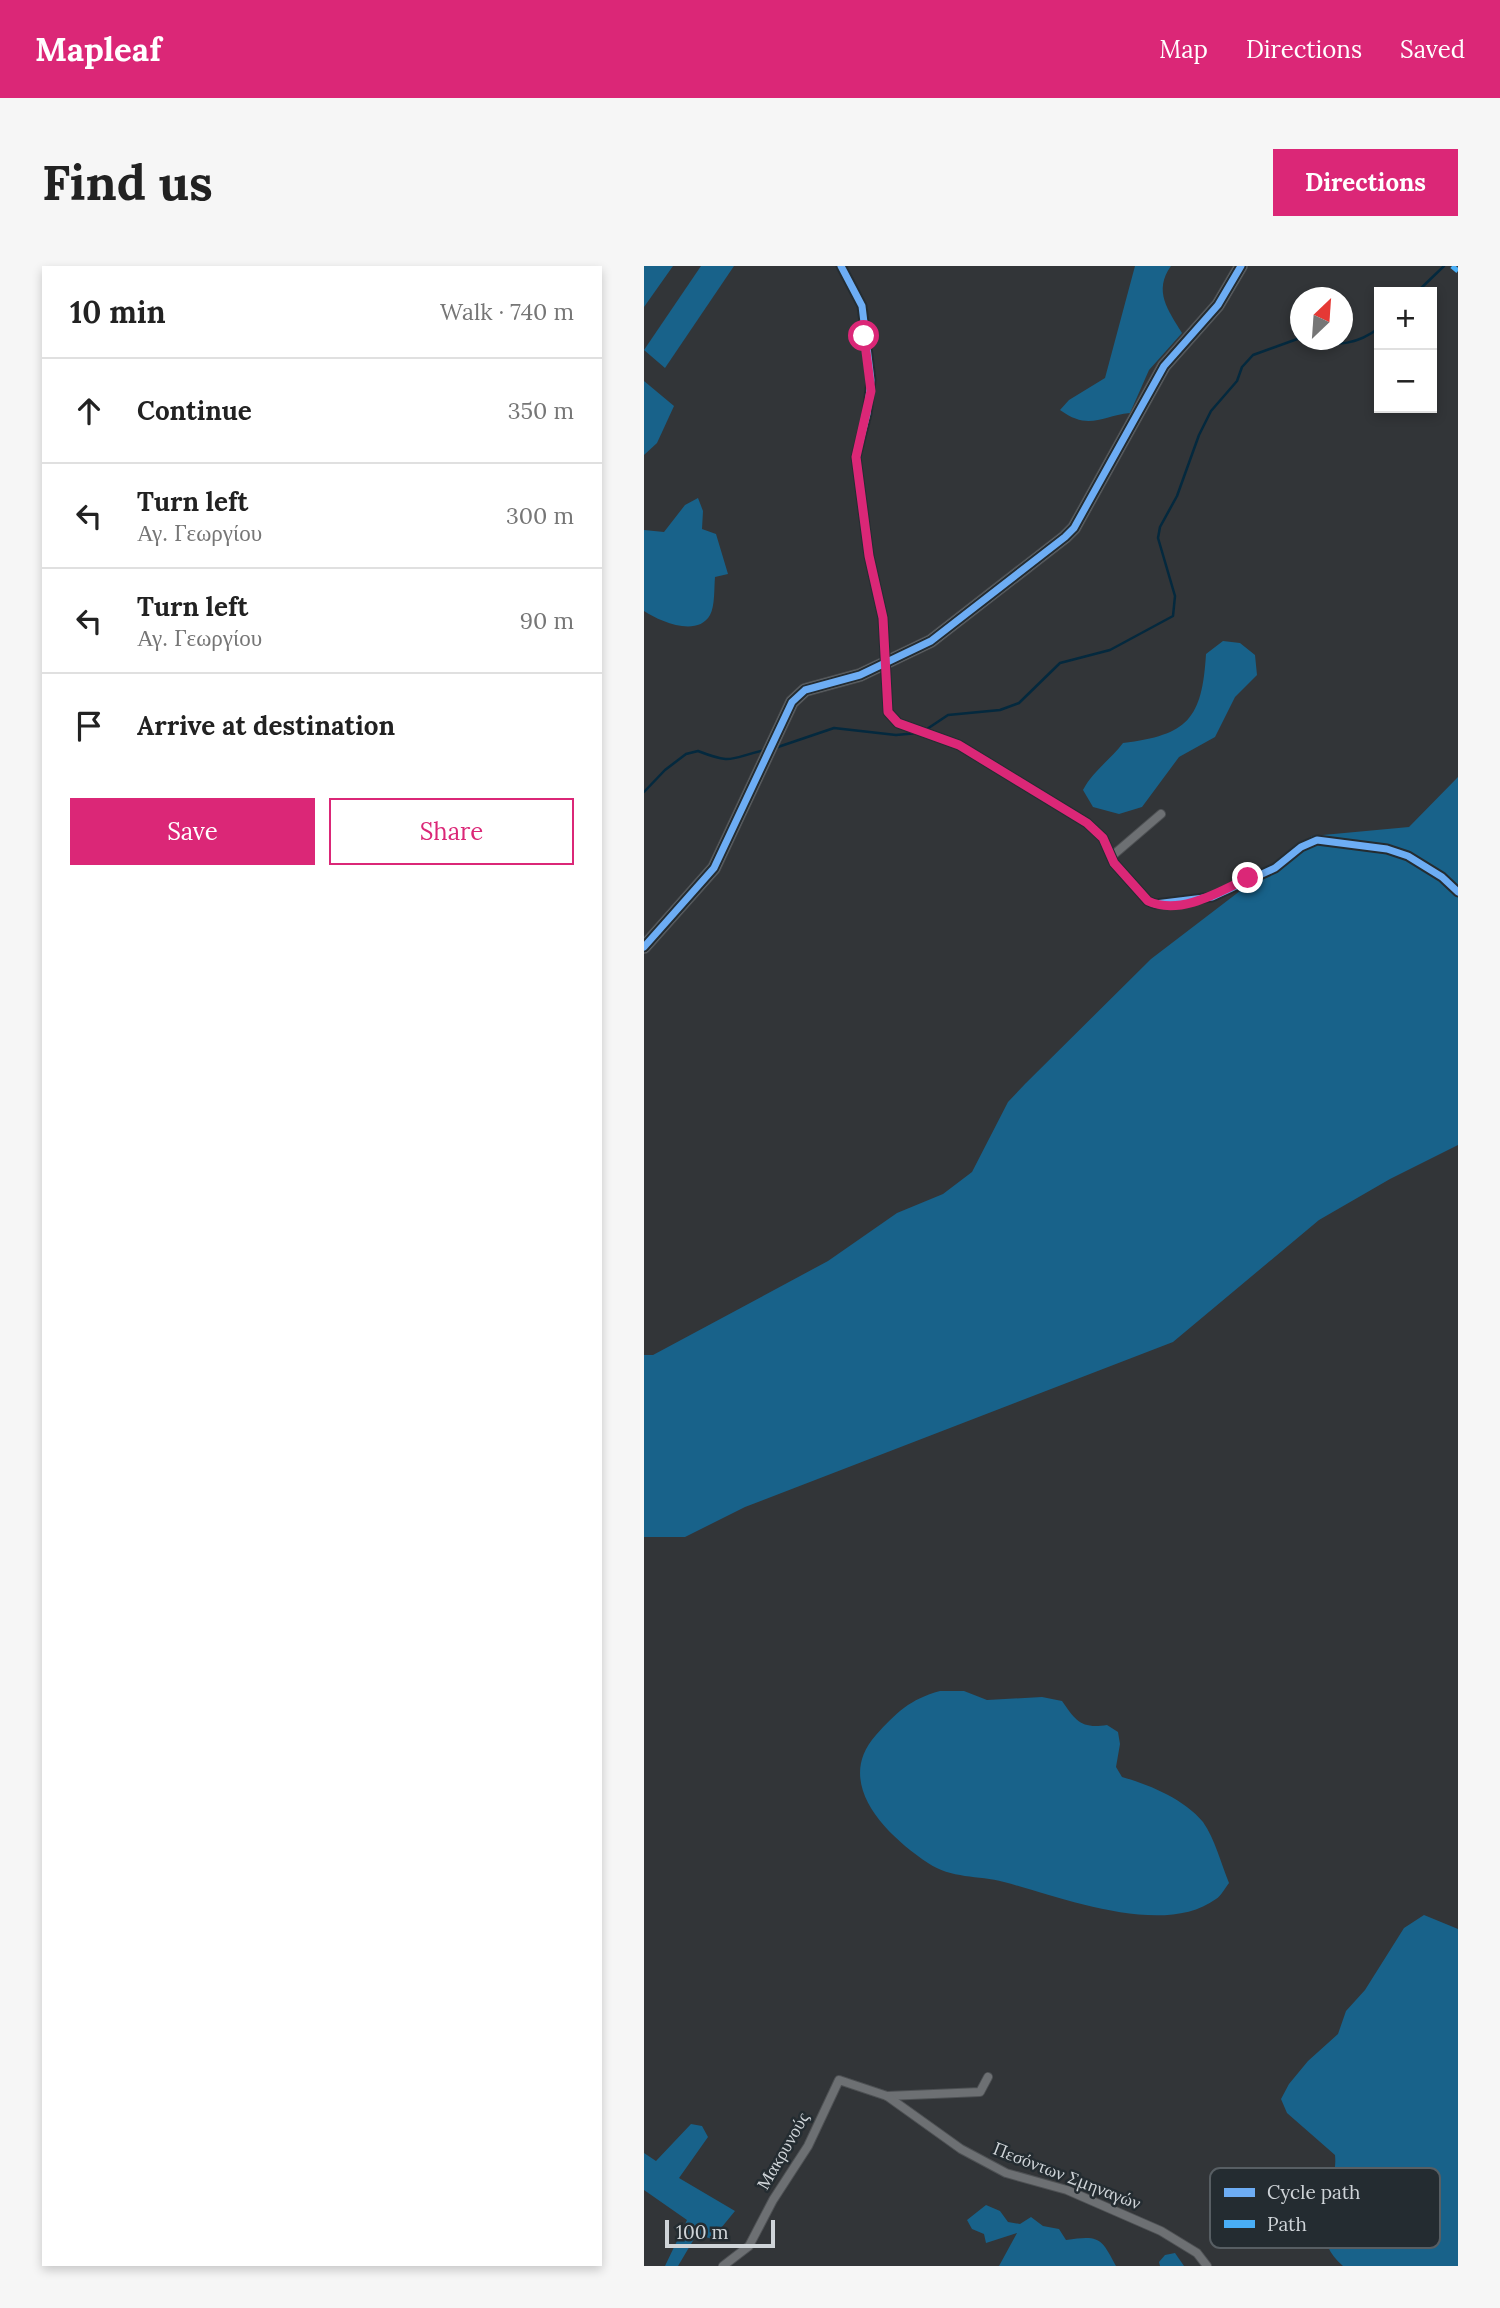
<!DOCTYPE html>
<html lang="en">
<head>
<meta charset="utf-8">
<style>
	:root { --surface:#fff; --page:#f6f6f6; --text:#222; --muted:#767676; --line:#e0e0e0; --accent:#db2777 }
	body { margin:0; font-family:Lora,serif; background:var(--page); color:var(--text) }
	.controls { position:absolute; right:21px; top:21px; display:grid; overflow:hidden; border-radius:0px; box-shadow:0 4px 10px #0003 }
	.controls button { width:63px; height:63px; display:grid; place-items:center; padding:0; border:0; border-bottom:2px solid var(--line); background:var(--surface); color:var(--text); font:35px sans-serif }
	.compass { position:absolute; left:646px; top:21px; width:63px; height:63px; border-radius:50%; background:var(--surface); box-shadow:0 4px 10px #0003; rotate:25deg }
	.scale { position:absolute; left:21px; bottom:18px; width:110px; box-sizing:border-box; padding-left:7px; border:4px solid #cfd4d8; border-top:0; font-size:19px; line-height:24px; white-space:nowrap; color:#cfd4d8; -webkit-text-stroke:5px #242c31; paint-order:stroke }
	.stop { position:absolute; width:21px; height:21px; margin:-16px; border:5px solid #db2777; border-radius:50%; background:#fff }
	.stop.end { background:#db2777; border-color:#fff; box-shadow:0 2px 7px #0008 }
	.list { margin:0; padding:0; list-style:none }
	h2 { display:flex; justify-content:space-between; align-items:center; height:91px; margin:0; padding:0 28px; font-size:30px }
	h2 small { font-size:23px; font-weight:400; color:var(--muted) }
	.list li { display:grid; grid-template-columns:46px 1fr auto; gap:21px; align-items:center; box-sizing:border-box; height:105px; padding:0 28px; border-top:2px solid var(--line) }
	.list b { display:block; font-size:26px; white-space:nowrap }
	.list p { margin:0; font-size:23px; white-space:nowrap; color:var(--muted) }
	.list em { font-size:23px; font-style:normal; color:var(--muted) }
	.actions { display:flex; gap:14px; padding:21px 28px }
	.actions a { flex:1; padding:16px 0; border:2px solid var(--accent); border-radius:0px; text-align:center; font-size:24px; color:var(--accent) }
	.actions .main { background:var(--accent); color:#fff }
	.icon { flex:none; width:38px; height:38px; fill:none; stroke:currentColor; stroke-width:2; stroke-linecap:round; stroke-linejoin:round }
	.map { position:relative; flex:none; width:814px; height:2000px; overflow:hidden; border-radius:0px }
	header { display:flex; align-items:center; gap:42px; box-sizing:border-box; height:98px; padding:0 35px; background:var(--accent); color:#fff }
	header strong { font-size:33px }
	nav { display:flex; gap:38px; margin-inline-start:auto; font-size:24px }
	.intro { display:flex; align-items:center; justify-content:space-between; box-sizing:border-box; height:168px; padding:0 42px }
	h1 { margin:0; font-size:49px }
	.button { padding:18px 32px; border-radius:0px; background:var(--accent); color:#fff; font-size:24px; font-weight:700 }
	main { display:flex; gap:42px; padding:0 42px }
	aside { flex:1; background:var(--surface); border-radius:0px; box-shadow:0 4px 10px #0003 }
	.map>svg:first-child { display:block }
	.forest { fill:#18628a }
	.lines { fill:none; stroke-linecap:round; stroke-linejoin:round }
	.stream { stroke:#04293e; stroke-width:2.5 }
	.street-casing { stroke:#4e5154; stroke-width:10 }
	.secondary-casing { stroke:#4e5154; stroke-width:14 }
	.street { stroke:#6d7073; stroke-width:8 }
	.secondary { stroke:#6d7073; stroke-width:12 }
	.quiet { stroke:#49aef6; stroke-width:5; stroke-dasharray:10 5; stroke-linecap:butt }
	.cycleway-casing { stroke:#242c31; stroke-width:11 }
	.cycleway { stroke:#6dadf4; stroke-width:7 }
	.route { stroke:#db2777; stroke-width:9 }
	.labels { text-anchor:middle; stroke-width:5; stroke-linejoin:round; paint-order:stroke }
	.street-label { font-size:18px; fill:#cfd4d8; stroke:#242c31 }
	.key { fill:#242c31; stroke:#575e63; stroke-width:2 }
	.key-label { font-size:19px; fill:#cfd4d8 }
</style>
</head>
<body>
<header>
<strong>Mapleaf</strong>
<nav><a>Map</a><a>Directions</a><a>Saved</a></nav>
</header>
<div class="intro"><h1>Find us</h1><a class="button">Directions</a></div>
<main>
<aside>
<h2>10 min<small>Walk · 740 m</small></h2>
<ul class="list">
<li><svg class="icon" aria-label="ahead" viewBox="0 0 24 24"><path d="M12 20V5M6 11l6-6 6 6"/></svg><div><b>Continue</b></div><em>350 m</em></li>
<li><svg class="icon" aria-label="left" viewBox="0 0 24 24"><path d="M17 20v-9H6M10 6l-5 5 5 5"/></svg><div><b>Turn left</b><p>Αγ. Γεωργίου</p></div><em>300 m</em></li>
<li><svg class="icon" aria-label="left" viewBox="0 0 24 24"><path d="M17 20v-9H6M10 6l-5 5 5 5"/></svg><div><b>Turn left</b><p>Αγ. Γεωργίου</p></div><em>90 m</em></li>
<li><svg class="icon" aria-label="arrive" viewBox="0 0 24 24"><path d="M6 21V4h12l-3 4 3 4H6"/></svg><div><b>Arrive at destination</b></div></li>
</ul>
<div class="actions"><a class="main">Save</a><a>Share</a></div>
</aside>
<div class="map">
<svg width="814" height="2000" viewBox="0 0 814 2000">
	<rect width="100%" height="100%" fill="#323538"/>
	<g class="forest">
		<polygon points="0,0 29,0 0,41"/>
		<polygon points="57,0 90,0 21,102 0,84"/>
		<path d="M 491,0 L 527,0 C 509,25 524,44 538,67 L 505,104 L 486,147 C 457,150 445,165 416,144 L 425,134 L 461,112 Z"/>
		<polygon points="0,115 30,140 13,177 0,189"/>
		<path d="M 54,232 L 59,245 L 58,263 L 72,268 L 84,308 L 71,311 C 70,322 71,340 66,349 C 53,372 15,355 0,345 L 0,264 L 20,266 L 41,239 Z"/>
		<path d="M 579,375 L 596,377 L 611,389 L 613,409 L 591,431 L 571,471 L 535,491 L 498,541 L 475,548 L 449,541 L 439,524 C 449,505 466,494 479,477 C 544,469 558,453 562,388 Z"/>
		<polygon points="814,511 814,879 746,913 675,954 529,1076 101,1241 41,1271 0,1271 0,1089 9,1089 184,995 253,947 299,928 328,906 364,836 381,818 507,693 668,570 765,561"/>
		<path d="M 296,1425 L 320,1425 L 343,1434 L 398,1431 L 418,1435 C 432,1455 437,1463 463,1459 L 474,1466 L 476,1478 L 472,1501 L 478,1511 C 506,1519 540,1533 559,1556 C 571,1573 577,1598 585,1617 C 581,1622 577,1630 572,1633 C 519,1672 417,1631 360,1616 C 334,1609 307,1613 284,1597 C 242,1569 189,1517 232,1469 C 252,1447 266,1433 296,1425 Z"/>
		<path d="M 780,1649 L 814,1663 L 814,2000 L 699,2000 C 659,1965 695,1929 691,1889 L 643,1847 L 637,1833 L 645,1818 L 664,1795 L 694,1768 L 702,1745 L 721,1724 L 760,1662 Z"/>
		<polygon points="47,1858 58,1860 64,1871 35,1912 91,1945 68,1973 53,1968 34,2000 21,2000 43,1954 0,1924 0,1887 12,1895"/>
		<path d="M 342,1939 L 356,1945 L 364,1956 L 376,1958 L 387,1951 L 399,1960 L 415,1963 L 422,1974 C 456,1969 457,1972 472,2000 L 355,2000 L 373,1967 L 342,1977 L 340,1968 L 328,1963 L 323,1954 Z"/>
		<polygon points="531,1987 540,2000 516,2000 515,1996 521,1989"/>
	</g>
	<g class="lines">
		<g class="stream">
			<polyline points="773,26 800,0"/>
			<path d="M 668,74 C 694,81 714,78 735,62"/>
			<polyline points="280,465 304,449 356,444 375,437 416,397 466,384 529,350 531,330 514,272 516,261 533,230 555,169 567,145 593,115 598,101 609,89 656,72"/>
			<polyline points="131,482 190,462 252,469 274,467"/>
			<path d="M 0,526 L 21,504 L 42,488 L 54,485 C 90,499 85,492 121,484"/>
		</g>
		<g class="street-casing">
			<g id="street">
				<polyline points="197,0 218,40 227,114 223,148 212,191 225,290 239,352 244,446 254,457 315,479 443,557 459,572 470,597 504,635 511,638 568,631 631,602 657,581 673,574 743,583 764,590 798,611 814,626"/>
				<polyline points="468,590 517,548"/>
				<polyline points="243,1830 336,1826 344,1811"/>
				<polyline points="79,2000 105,1980 129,1934 164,1880 195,1814 243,1830 317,1883 362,1907 423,1924 517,1965 553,1987 563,2000"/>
			</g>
		</g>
		<g class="secondary-casing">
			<polyline id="secondary" points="0,681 70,602 148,436 161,424 216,409 287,375 421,271 430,262 520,100 574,39 597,0"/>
		</g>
		<use href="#street" class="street"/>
		<use href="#secondary" class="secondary"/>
		<polyline class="quiet" points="808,0 814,5"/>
		<g class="cycleway-casing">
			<g id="cycleway">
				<polyline points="197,0 218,40 227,114 223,148 212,191 225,290 239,352 244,446 254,457 315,479 443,557 459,572 470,597 504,635 511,638 568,631 631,602 657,581 673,574 743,583 764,590 798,611 814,626"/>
				<polyline points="0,681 70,602 148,436 161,424 216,409 287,375 421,271 430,262 520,100 574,39 597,0"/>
			</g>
		</g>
		<use href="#cycleway" class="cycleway"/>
	</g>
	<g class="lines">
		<path class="route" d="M 220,70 L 227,125 L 212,191 L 225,290 L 239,352 L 244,446 L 254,457 L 315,479 L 443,557 L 459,572 L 470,597 L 504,635 C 536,650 575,626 604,612"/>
	</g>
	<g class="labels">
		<g class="street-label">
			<text transform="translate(139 1885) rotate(-60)" y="6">Μακρυνούς</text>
			<text transform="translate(423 1910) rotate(21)" y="6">Πεσόντων Σμηναγών</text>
		</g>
	</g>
	<rect x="566" y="1902" width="230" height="80" rx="10" class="key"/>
	<rect x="580" y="1922" width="31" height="9" fill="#6dadf4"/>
	<rect x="580" y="1954" width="31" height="8" fill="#49aef6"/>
	<g class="key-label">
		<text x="623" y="1933">Cycle path</text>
		<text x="623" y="1965">Path</text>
	</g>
</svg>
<div class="controls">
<button>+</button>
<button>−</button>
</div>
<svg class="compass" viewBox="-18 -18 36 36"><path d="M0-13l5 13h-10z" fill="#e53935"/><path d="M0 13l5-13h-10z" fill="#767676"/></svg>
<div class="scale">100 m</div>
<div class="stop" style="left:220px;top:70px"></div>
<div class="stop end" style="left:604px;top:612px"></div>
</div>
</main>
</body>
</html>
